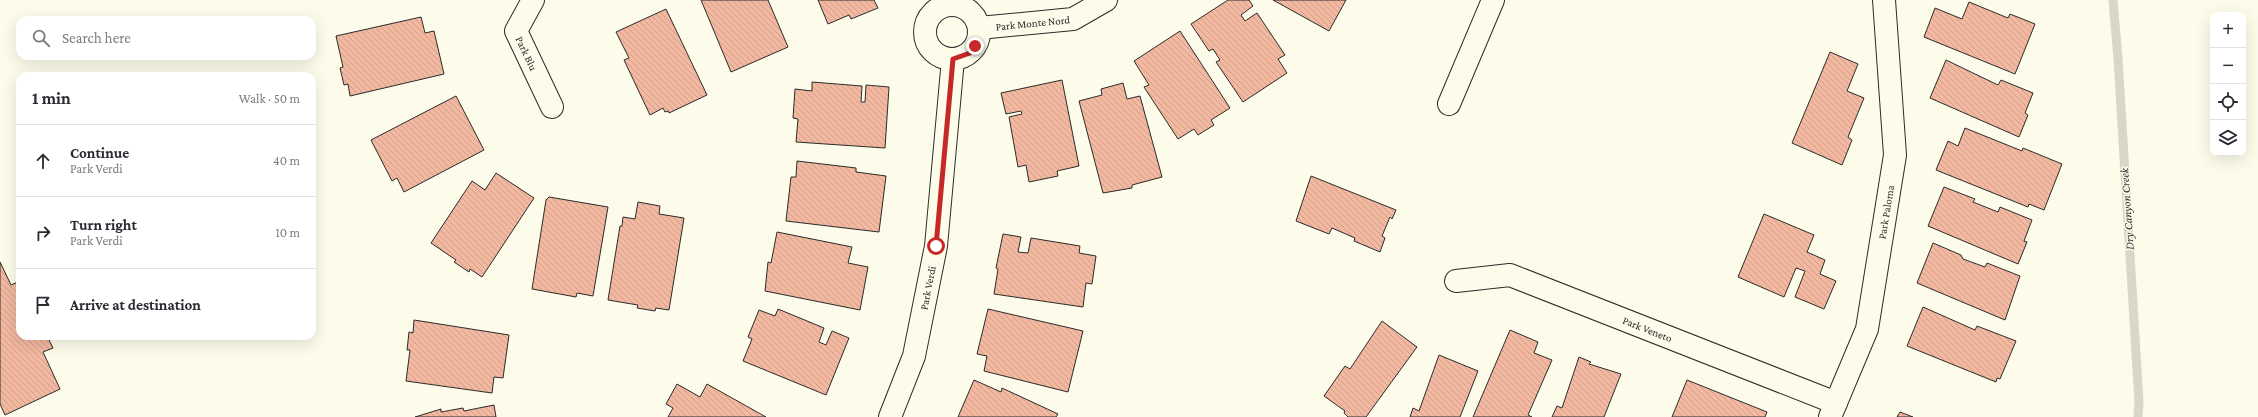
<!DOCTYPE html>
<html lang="en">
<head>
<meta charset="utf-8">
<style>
	:root { --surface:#fff; --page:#f2f2f3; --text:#2b2b33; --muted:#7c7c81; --line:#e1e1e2 }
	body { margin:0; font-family:"Crimson Pro",serif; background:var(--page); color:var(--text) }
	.controls { position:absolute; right:12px; top:12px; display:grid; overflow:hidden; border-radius:8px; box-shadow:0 4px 16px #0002 }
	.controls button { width:36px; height:36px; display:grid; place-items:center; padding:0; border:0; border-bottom:1px solid var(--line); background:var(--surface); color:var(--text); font:20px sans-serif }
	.stop { position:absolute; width:12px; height:12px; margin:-9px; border:3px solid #c62828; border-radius:50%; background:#fff }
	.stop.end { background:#c62828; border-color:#fff; box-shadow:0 1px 4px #0008 }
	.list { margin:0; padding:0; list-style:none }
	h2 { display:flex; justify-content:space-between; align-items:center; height:52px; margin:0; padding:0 16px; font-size:17px }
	h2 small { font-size:13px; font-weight:400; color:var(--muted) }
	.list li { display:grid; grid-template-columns:26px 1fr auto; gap:12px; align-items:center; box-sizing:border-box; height:72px; padding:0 16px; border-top:1px solid var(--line) }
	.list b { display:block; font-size:15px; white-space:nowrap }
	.list p { margin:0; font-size:13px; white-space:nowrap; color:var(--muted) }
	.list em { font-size:13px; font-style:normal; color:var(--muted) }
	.icon { flex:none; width:22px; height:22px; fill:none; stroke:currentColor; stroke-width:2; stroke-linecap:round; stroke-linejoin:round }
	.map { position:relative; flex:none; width:2258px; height:417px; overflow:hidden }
	.search { position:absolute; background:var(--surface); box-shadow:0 4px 16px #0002; left:16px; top:16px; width:300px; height:44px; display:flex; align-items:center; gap:10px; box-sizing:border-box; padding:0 14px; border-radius:12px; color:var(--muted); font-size:15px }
	.panel { position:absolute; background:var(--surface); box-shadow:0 4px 16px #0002; left:16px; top:72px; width:300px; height:268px; border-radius:12px }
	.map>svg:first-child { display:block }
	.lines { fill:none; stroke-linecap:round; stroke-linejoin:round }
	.stream { stroke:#d8d7c9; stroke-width:9 }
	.building { fill:url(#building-back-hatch); stroke:#2b2b2b }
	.minor-casing { stroke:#2b2b2b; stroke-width:24 }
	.minor { stroke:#fdfbea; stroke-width:22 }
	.route { stroke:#c62828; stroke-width:5 }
	.labels { text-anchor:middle; stroke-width:3; stroke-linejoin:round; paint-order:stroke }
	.street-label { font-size:11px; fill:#2b2b2b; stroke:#fdfbea }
	.water-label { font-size:12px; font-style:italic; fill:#2b2b2b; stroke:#fdfbea }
</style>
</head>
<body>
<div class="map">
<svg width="2258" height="417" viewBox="0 0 2258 417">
	<defs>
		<pattern id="building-back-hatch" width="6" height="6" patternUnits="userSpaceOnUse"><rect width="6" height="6" fill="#f2b8a0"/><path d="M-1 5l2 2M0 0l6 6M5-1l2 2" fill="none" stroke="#d09e8a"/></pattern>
	</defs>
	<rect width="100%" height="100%" fill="#fdfbea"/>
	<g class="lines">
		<polyline class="stream" points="2113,0 2118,59 2139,402 2138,417"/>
	</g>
	<g class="building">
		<polygon points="701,0 768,0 788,47 731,72"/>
		<polygon points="818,0 874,0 878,8 851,19 849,15 828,24"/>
		<polygon points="1228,0 1249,0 1253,6 1241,15 1245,21 1257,13 1285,55 1278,59 1287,73 1243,102 1216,62 1220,60 1213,49 1209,51 1191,24"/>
		<polygon points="1273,0 1346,0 1329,31"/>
		<polygon points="1969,2 2008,18 2010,14 2035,24 2015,74 1924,37 1935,8 1962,19"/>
		<polygon points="666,9 707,95 669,113 668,111 665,112 663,108 650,115 624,60 629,58 616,32"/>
		<polygon points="421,17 425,33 434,31 444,74 350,96 348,84 344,85 340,68 343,67 336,36"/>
		<polygon points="1180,31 1230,108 1211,120 1214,125 1198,135 1194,129 1178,139 1144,87 1149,85 1134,61"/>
		<polygon points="1830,52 1858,64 1847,91 1864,98 1848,137 1852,140 1842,165 1792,143"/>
		<polygon points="1946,60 1998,85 2001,80 2033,93 2025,113 2028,115 2019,137 1930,98"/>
		<polygon points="1062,80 1079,166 1057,171 1058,176 1029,182 1026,165 1018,167 1009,117 1022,114 1021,111 1006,114 1001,93"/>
		<polygon points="812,82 862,86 861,102 865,102 866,85 889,87 885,148 796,142 798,119 793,118 795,89 812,91"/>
		<polygon points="1123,83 1127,99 1140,96 1162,177 1132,185 1132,188 1103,193 1079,101 1102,95 1101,89"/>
		<polygon points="456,96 484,150 404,192 397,178 392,181 371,140"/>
		<polygon points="1965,128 2022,151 2023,148 2062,164 2044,210 2029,204 2028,207 1936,170 1948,141 1958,146"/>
		<polygon points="797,161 856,168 856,172 886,176 879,232 786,221 791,177 796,177"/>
		<polygon points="496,173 534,198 482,277 470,269 469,272 454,262 456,260 431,243 472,181 485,190"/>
		<polygon points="1311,176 1396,210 1392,219 1390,217 1382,236 1385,238 1380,252 1354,241 1355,238 1332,228 1329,234 1296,221"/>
		<polygon points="1944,187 1975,199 1973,202 1998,212 2000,207 2032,220 2024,241 2027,242 2018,264 1928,226"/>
		<polygon points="549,197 608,207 593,296 577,293 576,297 532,289 546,200"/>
		<polygon points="638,202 660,206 659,214 684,218 669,310 656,308 655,311 637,308 638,305 608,300 620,226 622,226 623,217 635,219"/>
		<polygon points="1764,214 1814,235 1807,252 1825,260 1820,274 1836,281 1824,309 1795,297 1805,271 1796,268 1784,297 1738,277"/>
		<polygon points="777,232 852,247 848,263 868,267 860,310 765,291 768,262 771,263"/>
		<polygon points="1003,234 1021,237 1018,252 1028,253 1031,238 1080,246 1079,253 1096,256 1092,284 1086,283 1083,307 994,294 998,269 996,268"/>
		<polygon points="1933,243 1961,255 1963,259 1985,267 1987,263 2020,276 2005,320 1917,283"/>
		<polygon points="0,262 11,285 20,281 20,336 47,336 53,348 43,352 60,389 5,415 0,404"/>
		<polygon points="1923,307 1975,330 1977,326 2016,341 2000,379 1997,378 1996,382 1907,346"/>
		<polygon points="778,309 824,328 819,342 826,345 832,331 849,338 826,395 743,361 752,339 748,337 759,310 775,316"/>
		<polygon points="988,309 1083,331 1068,392 984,371 987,356 977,354"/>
		<polygon points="414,320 509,335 503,378 494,377 492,393 406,381 410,350 407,350 409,332 413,333"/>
		<polygon points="1382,321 1417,347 1366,417 1348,417 1344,413 1345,411 1324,396 1345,366 1350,369"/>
		<polygon points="1510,330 1538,342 1534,353 1552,360 1528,415 1532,417 1473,417"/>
		<polygon points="1439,355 1478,371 1460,417 1410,417 1413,408 1419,411"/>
		<polygon points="1579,357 1591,362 1589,364 1621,374 1604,417 1552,417 1557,406 1562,408"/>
		<polygon points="974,380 1001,392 1002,388 1058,414 1056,417 958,417"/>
		<polygon points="1687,380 1767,412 1765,417 1672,417"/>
		<polygon points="677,384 700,397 707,384 766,417 668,417 673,408 666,404"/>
		<polygon points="494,405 496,417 415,417 441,409 441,412 463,408 464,411"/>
		<polygon points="1900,412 1913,417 1897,417"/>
	</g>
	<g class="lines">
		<g class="minor-casing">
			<g id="minor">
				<path id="s1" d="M 533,0 L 516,31 L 552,107"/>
				<circle cx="952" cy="32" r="27"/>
				<path id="s2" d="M 979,28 L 1073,19 L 1106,0"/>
				<polyline points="1449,104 1493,0"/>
				<path id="s3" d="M 1456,281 L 1510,275 L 1836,403"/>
				<path id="s4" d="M 890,417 L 914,356 L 936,246 L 953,59"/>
				<path id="s5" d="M 1830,417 L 1867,329 L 1895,155 L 1884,0"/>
			</g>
		</g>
		<use href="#minor" class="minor"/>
	</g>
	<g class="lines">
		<polyline class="route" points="936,246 953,59 970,53 975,46"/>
	</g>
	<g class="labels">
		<g class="street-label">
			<text dy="4" stroke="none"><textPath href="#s2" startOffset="54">Park Monte Nord</textPath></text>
			<text dy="4" stroke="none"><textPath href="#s1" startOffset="60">Park Blu</textPath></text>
			<text dy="4" stroke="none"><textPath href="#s5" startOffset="214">Park Paloma</textPath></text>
			<text dy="4" stroke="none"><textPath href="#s4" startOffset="135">Park Verdi</textPath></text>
			<text dy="4" stroke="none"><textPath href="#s3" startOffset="202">Park Veneto</textPath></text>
		</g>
		<g class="water-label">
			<text transform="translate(2127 209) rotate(-94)" y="4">Dry Canyon Creek</text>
		</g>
	</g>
</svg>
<div class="controls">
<button>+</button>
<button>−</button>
<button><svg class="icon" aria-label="locate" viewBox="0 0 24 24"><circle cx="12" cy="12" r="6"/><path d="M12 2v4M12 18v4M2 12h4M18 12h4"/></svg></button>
<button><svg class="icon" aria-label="layers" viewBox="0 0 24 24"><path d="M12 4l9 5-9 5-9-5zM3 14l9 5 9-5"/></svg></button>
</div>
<div class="stop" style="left:936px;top:246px"></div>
<div class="stop end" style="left:975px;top:46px"></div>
<div class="search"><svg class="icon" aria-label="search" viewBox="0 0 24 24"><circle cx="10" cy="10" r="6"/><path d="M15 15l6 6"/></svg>Search here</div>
<section class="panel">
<h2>1 min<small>Walk · 50 m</small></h2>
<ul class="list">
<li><svg class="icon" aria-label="ahead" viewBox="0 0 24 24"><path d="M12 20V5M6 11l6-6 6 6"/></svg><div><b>Continue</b><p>Park Verdi</p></div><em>40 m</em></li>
<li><svg class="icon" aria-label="right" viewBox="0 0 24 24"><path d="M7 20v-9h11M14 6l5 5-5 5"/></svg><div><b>Turn right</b><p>Park Verdi</p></div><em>10 m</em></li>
<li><svg class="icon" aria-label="arrive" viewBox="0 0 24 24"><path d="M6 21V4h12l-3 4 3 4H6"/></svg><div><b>Arrive at destination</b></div></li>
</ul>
</section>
</div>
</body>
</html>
